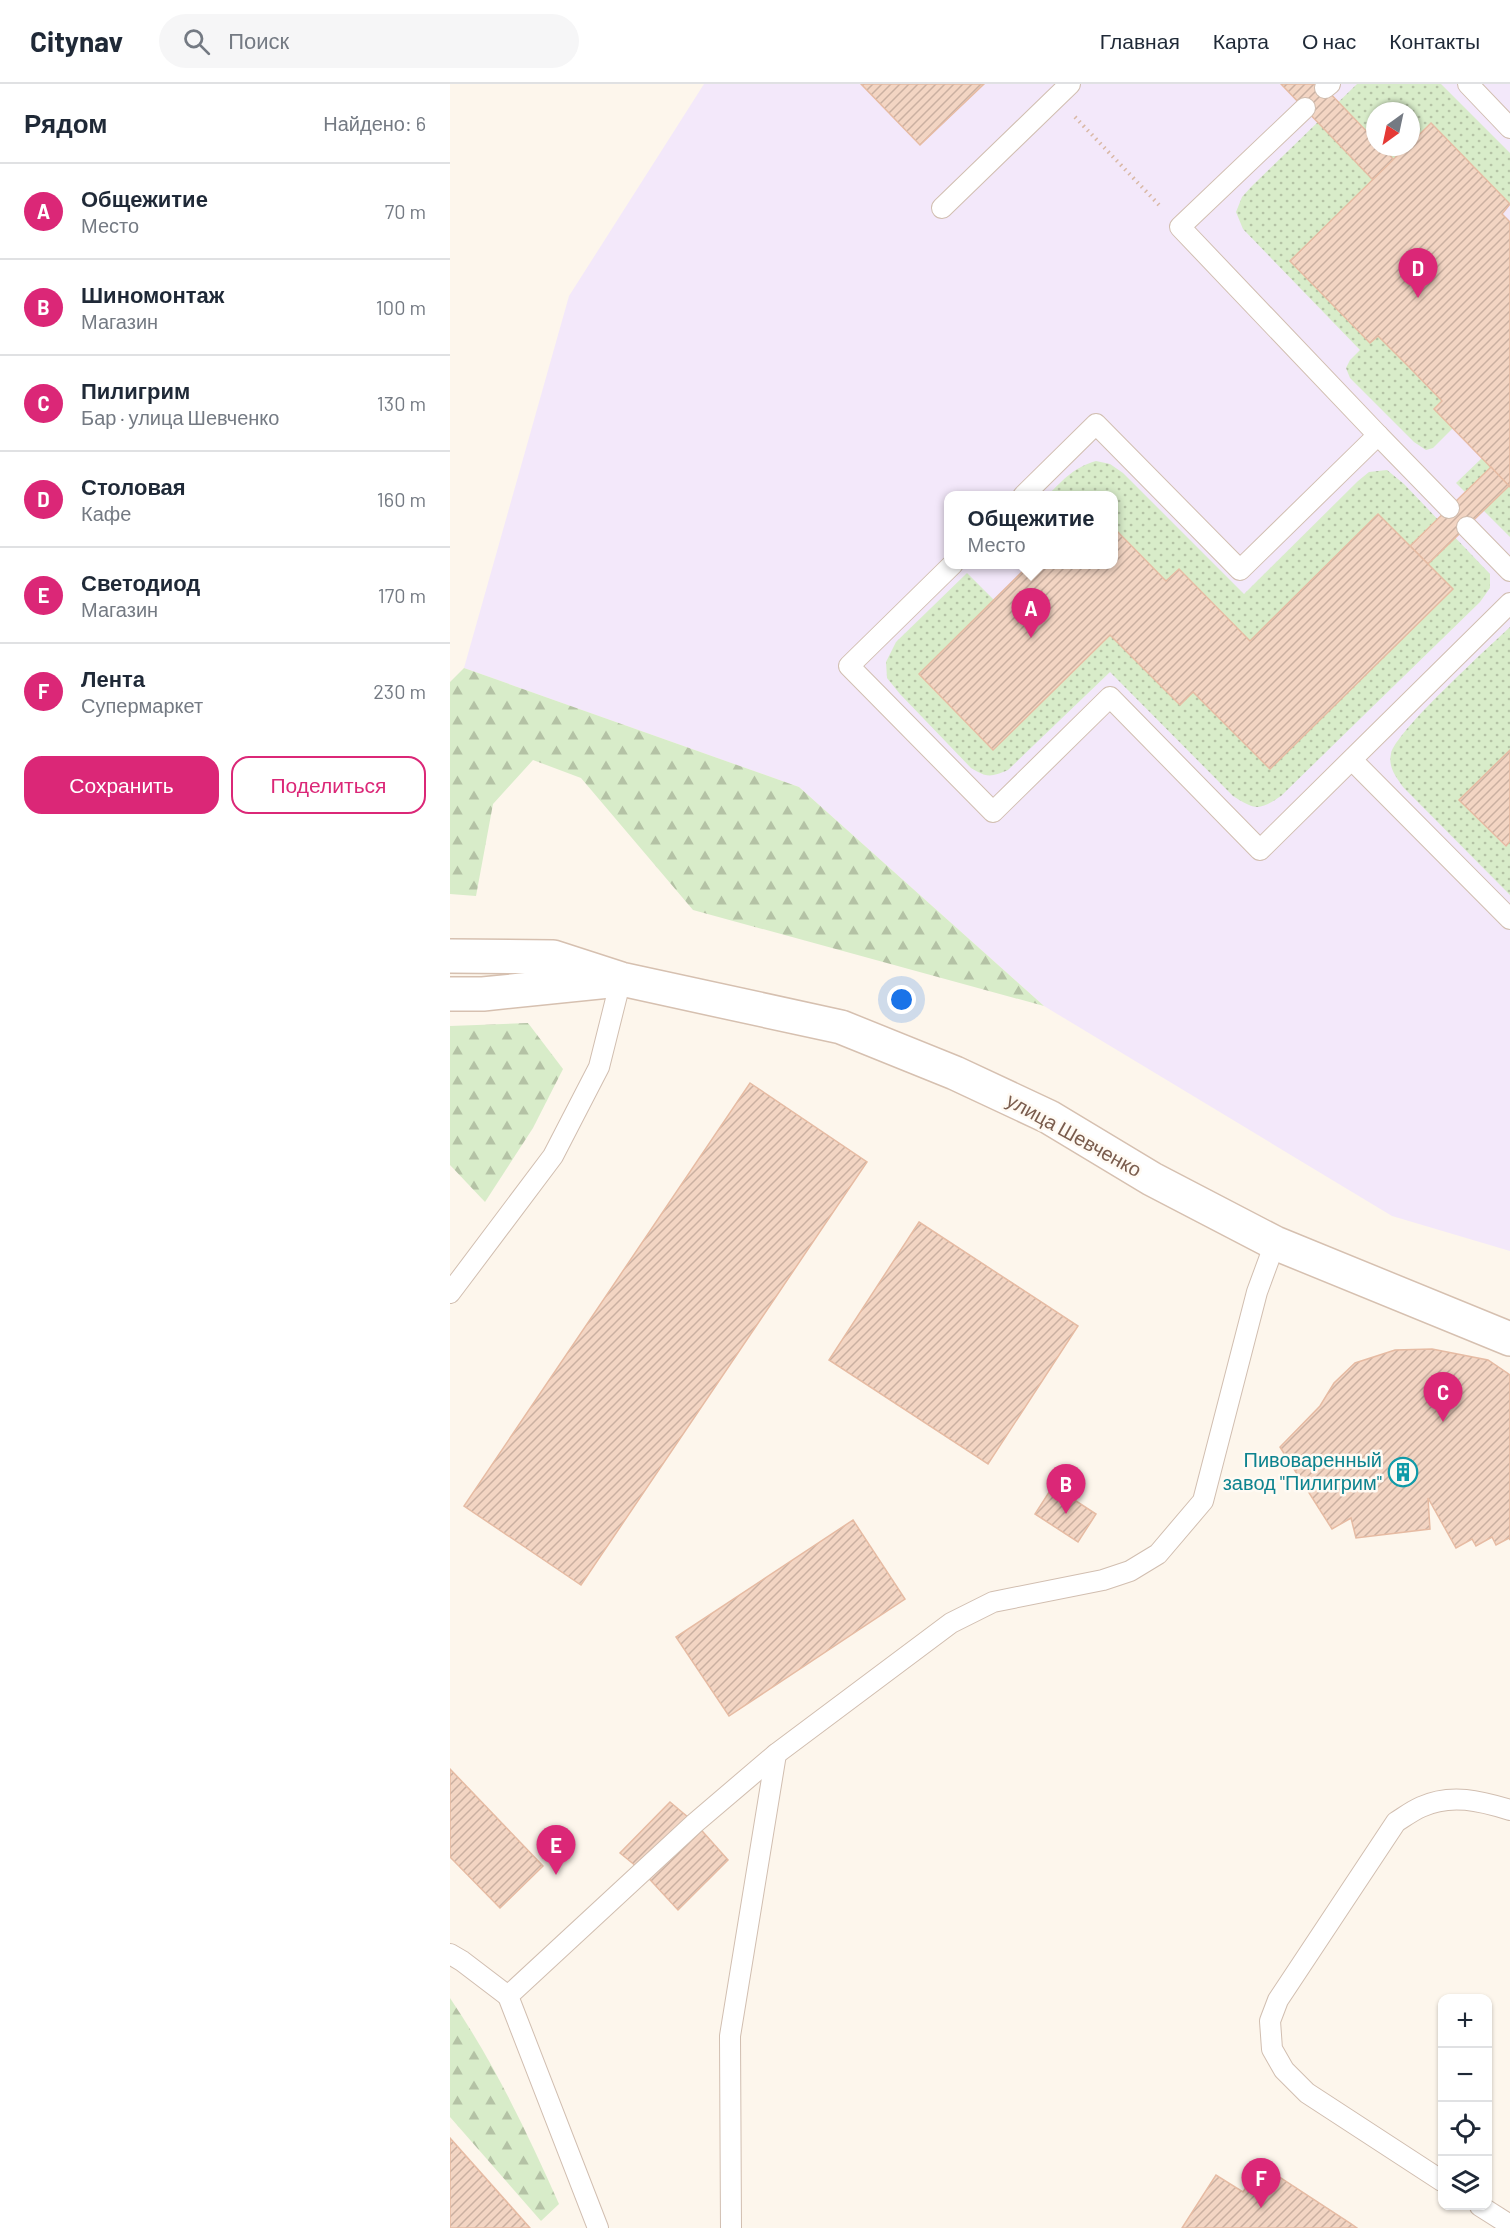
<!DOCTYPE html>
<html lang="ru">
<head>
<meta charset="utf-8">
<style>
	:root { --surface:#fff; --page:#f6f6f7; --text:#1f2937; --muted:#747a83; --line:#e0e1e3; --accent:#db2777 }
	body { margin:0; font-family:Barlow,sans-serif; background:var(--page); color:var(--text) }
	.controls { position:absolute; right:18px; bottom:18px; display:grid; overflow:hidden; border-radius:12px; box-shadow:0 2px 4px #0004 }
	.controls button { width:54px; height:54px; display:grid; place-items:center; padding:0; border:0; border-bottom:2px solid var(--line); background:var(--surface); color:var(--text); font:30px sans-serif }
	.compass { position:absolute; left:916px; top:18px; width:54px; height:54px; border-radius:50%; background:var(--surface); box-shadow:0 2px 4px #0004; rotate:213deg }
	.you { position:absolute; left:452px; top:916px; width:21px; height:21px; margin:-15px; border:4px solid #fff; border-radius:50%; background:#1a73e8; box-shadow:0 0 0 9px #1a73e833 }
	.badge { display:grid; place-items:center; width:39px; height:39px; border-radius:50%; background:var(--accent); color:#fff; font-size:20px; font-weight:700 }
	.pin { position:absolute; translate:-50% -50px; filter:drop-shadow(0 2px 3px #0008) }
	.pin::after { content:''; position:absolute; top:32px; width:21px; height:18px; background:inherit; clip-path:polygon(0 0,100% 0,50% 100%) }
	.popup { position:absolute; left:494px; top:407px; width:174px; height:78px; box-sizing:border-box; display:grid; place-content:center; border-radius:12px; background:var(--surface); filter:drop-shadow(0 2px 4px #0005); font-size:20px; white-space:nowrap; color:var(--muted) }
	.popup b { font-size:22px; color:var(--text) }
	.popup::after { content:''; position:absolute; left:50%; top:100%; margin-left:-12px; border:12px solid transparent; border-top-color:var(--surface) }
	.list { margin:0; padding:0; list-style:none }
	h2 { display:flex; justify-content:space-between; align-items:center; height:78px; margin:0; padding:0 24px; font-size:26px }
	h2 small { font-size:20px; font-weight:400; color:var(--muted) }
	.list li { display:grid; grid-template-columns:39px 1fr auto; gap:18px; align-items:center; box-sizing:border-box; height:96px; padding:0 24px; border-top:2px solid var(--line) }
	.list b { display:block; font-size:22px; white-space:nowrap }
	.list p { margin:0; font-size:20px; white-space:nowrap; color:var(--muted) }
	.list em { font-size:20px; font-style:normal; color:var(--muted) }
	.actions { display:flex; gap:12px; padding:18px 24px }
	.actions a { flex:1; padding:14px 0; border:2px solid var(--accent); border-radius:18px; text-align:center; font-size:21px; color:var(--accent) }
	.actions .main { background:var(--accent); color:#fff }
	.icon { flex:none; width:33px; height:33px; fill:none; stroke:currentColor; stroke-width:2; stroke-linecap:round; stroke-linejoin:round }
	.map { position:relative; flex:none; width:1060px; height:2144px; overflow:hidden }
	header { display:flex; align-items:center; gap:36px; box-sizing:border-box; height:84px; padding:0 30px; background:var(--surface); border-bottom:2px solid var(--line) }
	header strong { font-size:28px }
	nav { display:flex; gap:33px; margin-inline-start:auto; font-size:21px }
	.search { width:420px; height:54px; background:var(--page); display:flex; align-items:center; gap:15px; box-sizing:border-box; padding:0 21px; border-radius:33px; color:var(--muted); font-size:22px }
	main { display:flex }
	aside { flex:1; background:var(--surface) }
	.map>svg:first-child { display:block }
	.education { fill:#f3e8fa; fill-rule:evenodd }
	.grass { fill:url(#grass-dots) }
	.forest { fill:url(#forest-firs) }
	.building { fill:url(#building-hatch); stroke:#e6bba3; stroke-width:1.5 }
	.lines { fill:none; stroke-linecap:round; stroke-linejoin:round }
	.service-casing { stroke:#d1beb0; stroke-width:22 }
	.secondary-casing { stroke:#d6c0b0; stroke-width:36 }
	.path { stroke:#d9b8a5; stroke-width:4; stroke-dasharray:1.5 4.5; stroke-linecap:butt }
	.service { stroke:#fff; stroke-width:20 }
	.secondary { stroke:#fff; stroke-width:33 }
	.labels { text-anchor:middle; stroke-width:5; stroke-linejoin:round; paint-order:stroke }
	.street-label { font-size:20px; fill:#7a5c4d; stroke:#fffaf3 }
	.culture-label { font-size:20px; fill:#0d838f; stroke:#fffaf3; text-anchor:end }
</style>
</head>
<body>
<header>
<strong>Citynav</strong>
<div class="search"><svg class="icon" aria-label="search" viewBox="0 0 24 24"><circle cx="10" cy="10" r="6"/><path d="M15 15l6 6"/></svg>Поиск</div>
<nav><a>Главная</a><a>Карта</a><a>О нас</a><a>Контакты</a></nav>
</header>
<main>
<aside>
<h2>Рядом<small>Найдено: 6</small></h2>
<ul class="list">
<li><span class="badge">A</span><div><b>Общежитие</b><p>Место</p></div><em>70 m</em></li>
<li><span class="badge">B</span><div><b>Шиномонтаж</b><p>Магазин</p></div><em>100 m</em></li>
<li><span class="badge">C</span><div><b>Пилигрим</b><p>Бар · улица Шевченко</p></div><em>130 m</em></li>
<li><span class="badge">D</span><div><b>Столовая</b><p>Кафе</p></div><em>160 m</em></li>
<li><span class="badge">E</span><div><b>Светодиод</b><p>Магазин</p></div><em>170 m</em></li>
<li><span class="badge">F</span><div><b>Лента</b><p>Супермаркет</p></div><em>230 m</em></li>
</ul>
<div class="actions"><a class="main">Сохранить</a><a>Поделиться</a></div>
</aside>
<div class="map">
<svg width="1060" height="2144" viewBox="0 0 1060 2144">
	<defs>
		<pattern id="grass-dots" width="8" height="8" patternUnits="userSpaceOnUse" patternTransform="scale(1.5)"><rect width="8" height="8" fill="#d8ecc9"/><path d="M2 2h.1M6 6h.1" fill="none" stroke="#b4c2a5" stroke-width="1.8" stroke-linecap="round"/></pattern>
		<pattern id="forest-firs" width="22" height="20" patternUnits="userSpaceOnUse" patternTransform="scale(1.5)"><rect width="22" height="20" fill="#d8ecc9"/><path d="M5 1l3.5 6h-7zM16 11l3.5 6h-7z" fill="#b4c2a5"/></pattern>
		<pattern id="building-hatch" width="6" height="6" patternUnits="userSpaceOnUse" patternTransform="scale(1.5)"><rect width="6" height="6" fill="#f3d5c3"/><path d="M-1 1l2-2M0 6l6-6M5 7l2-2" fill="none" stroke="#cab0a1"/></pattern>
	</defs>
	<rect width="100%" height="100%" fill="#fdf6ec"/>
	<path class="education" d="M 254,0 L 1060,0 L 1060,1167 L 942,1132 L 594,922 L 349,703 L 14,584 L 119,212 ZM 925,27 L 961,27 L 961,63 L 925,63 ZM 498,412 L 664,412 L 664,480 L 498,480 Z"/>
	<g class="grass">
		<polygon points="907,0 991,0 1060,69 1060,120 981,39 961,59 961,27 925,27 925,63 956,63 840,177 920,259 928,252 992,317 1003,344 983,364 976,366 964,358 900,294 896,284 900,276 910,266 793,145 786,128 792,113 802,102"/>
		<polygon points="1032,374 1060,402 1060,453 1006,399"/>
		<path d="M 646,377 L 660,380 L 673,389 L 794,510 L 908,397 L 919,388 L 937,386 L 954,400 L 1040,490 L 1040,504 L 1030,518 L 831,712 C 809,727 805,726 783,712 L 660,588 L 558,686 C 541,693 537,694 521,684 L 450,610 L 437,594 L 436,578 L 446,558 L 517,489 L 544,516 L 469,590 L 543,666 L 660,551 L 730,621 L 743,608 L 1002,505 L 928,430 L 800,557 L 729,485 L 716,497 L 664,444 L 664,412 L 598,411 C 614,395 623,384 646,377 Z"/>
		<path d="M 1060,543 L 1060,666 L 1010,716 L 1055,762 L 1060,757 L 1060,811 L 953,703 C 946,693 938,683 941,670 C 944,649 1039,563 1060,543 Z"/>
	</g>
	<g class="forest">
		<polygon points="14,584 349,703 594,922 243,826 131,694 83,676 43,720 26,812 0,810 0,598"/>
		<polygon points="78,939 113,985 83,1044 35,1118 0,1081 0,942"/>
		<path d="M 0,1914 C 44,1979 77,2048 109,2120 L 91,2137 L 0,2033 Z"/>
	</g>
	<g class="building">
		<polygon points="411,0 534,0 470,61"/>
		<polygon points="831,0 871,0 925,56 925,63 932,63 944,76 923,96"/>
		<polygon points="981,39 1060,120 1052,130 1060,138 1060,403 984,325 992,317 960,284 928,252 920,259 840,177 956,63 961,63 961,59"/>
		<polygon points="1041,383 1059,402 978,480 960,462"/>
		<polygon points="928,430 1003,505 820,685 743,608 730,621 660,551 543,666 469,590 580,480 664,480 664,444 716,497 729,485 800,557"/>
		<polygon points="1060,666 1060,757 1056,762 1009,716"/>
		<polygon points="300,999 417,1078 131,1501 14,1422"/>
		<polygon points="469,1138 628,1242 538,1380 379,1276"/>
		<polygon points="982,1265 1038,1276 1060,1291 1060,1456 1059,1454 1046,1461 1042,1453 1026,1462 1022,1455 1006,1464 978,1414 980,1445 906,1454 901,1434 882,1445 830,1363 870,1322 884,1299 905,1279 945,1266"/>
		<polygon points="603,1402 646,1430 628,1458 585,1430"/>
		<polygon points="403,1436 455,1515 279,1632 226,1553"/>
		<polygon points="0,1685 93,1782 50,1824 0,1773"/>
		<polygon points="220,1718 245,1739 278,1776 228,1826 192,1787 170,1769"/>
		<polygon points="0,2054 80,2144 0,2144"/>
		<polygon points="811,2081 900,2139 907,2144 732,2144 766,2091 793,2108"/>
	</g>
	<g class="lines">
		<g class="service-casing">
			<g id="service">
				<polyline points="1018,0 1060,44"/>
				<polyline points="875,4 880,0"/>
				<polyline points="855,24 730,143 928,351"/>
				<polyline points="492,124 620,0"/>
				<polyline points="573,412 646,340 790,486 928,351 999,424"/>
				<polyline points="1017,443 1060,487"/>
				<polyline points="503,480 399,582 543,728 660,613 810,766 1060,519"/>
				<polyline points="902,676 1060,835"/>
				<polyline points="0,1209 103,1072 149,983 171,895"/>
				<polyline points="0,1870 12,1877 58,1912"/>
				<path d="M 992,2097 L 857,2009 L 834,1986 L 822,1965 L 820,1937 L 828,1916 L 946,1738 C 954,1733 962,1727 971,1723 C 1001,1709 1031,1717 1060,1726"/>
				<polyline points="1030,2122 1060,2141"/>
				<polyline points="148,2144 58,1912 245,1739 326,1670 501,1539 543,1518 653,1496 680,1487 708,1470 753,1417 807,1208 825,1159"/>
				<polyline points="281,2144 280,1952 326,1670"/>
			</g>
		</g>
		<g class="secondary-casing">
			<g id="secondary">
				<polyline points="0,872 103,873 171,895 391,943 505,989 599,1033 702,1095 825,1159 1060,1255"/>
				<polyline points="0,910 33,910 159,897"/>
			</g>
		</g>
		<polyline class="path" points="625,33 711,123"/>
		<use href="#service" class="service"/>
		<use href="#secondary" class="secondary"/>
	</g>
	<defs>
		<g id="building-ring" transform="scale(1.5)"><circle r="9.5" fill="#fffaf3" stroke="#0f9aa8" stroke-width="1.5"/><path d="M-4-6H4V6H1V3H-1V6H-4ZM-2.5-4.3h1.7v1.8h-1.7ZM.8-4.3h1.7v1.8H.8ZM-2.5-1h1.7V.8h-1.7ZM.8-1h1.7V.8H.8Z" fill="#0f9aa8"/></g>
	</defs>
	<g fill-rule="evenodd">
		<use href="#building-ring" x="953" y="1388"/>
	</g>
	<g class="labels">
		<g class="street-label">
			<text transform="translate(624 1051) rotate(29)" y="7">улица Шевченко</text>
		</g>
		<g class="culture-label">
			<text x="932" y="1383">Пивоваренный<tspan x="932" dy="23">завод "Пилигрим"</tspan></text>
		</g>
	</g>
</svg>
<div class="controls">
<button>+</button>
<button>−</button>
<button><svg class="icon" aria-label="locate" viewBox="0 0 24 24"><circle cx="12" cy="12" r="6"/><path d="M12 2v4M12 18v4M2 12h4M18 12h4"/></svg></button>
<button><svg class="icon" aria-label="layers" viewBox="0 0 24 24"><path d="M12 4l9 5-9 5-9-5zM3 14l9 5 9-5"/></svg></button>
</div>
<svg class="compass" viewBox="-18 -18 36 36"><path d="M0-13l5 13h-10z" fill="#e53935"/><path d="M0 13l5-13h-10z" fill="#747a83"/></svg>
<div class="you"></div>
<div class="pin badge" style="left:581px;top:554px">A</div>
<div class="popup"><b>Общежитие</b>Место</div>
<div class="pin badge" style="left:616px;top:1430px">B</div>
<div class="pin badge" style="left:993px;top:1338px">C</div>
<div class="pin badge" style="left:968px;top:214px">D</div>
<div class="pin badge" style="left:106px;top:1791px">E</div>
<div class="pin badge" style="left:811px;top:2124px">F</div>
</div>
</main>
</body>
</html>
